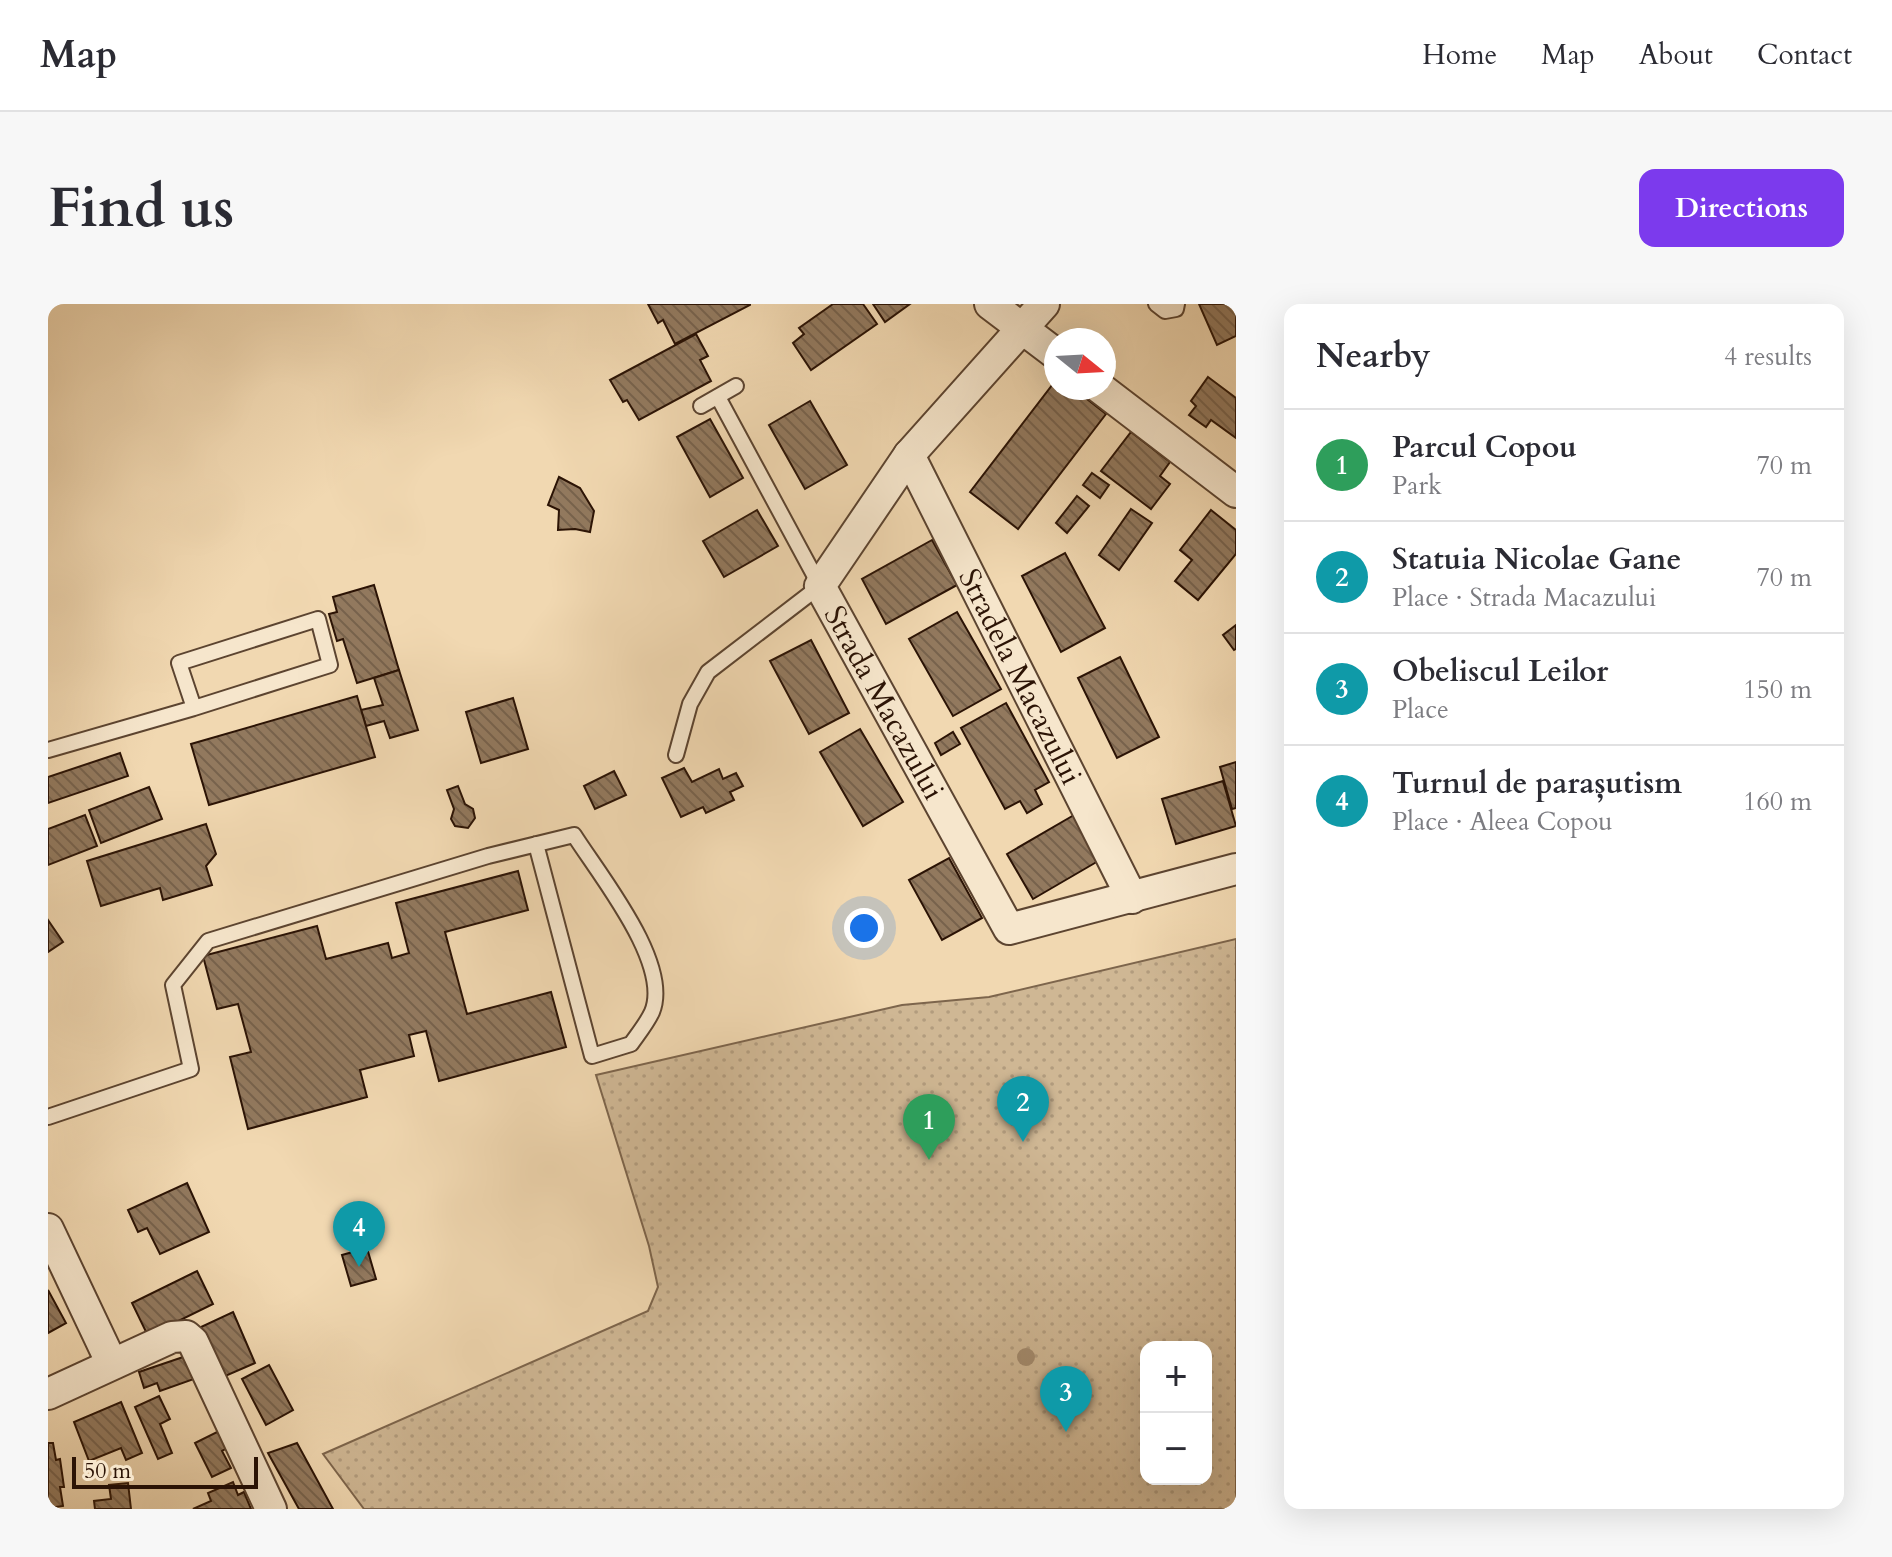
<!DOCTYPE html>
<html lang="en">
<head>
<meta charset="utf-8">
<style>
	:root { --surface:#fff; --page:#f7f7f7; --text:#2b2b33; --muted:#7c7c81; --line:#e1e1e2; --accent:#7c3aed }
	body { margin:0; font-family:Cardo,serif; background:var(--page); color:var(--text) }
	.controls { position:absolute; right:24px; bottom:24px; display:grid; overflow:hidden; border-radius:16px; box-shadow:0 8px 32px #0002 }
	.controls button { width:72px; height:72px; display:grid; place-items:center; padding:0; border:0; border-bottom:2px solid var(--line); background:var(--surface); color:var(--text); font:40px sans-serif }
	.compass { position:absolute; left:996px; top:24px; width:72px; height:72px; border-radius:50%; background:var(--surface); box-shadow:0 8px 32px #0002; rotate:108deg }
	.scale { position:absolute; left:24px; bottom:20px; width:186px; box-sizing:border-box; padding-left:8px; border:4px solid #2b1305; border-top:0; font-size:22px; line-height:28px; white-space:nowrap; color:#2b1305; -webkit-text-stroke:6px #f6e6cc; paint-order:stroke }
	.you { position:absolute; left:816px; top:624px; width:28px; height:28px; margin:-20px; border:6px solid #fff; border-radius:50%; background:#1a73e8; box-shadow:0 0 0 12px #1a73e833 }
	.badge { display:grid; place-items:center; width:52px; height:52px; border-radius:50%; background:var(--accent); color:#fff; font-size:26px; font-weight:700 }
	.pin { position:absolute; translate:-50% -66px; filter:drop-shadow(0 2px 4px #0008) }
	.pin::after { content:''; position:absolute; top:42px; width:28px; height:24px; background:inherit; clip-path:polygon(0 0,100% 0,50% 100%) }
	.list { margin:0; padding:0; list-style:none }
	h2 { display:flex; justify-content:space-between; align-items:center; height:104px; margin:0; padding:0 32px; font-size:34px }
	h2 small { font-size:26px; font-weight:400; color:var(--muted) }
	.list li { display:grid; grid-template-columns:52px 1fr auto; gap:24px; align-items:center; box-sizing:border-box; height:112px; padding:0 32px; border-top:2px solid var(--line) }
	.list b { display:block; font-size:30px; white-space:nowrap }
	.list p { margin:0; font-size:26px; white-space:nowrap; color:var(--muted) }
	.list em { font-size:26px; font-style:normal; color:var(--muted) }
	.map { position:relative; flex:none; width:1188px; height:1205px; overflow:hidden; border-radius:16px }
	header { display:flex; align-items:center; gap:48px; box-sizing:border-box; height:112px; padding:0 40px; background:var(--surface); border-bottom:2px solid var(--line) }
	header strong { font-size:38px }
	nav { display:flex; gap:44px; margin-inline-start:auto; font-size:28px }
	.intro { display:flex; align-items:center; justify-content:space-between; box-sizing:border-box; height:192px; padding:0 48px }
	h1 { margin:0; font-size:56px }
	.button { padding:20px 36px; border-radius:16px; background:var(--accent); color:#fff; font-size:28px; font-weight:700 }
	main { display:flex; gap:48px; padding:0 48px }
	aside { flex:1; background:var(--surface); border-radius:16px; box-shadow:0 8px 32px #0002 }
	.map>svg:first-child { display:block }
	.park { fill:url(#park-dots); stroke:#7d654c; stroke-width:2; fill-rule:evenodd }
	.building { fill:url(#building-back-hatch); stroke:#2b1305; stroke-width:2 }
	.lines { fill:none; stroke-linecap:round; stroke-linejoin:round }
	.service-casing { stroke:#5c4430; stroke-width:18 }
	.minor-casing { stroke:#5c4430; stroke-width:34 }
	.service { stroke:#f6e6cc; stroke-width:14 }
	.minor { stroke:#f6e6cc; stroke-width:30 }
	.tree { fill:#a38b6e }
	.labels { text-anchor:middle; stroke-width:6; stroke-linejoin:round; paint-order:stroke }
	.street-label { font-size:30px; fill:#2b1305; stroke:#f6e6cc }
</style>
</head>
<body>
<header>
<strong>Map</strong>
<nav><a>Home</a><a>Map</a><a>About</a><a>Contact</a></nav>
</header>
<div class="intro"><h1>Find us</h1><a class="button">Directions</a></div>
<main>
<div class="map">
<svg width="1188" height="1205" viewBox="0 0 1188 1205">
	<defs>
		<pattern id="park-dots" width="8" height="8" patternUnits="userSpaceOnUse" patternTransform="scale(2)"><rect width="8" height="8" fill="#cfb794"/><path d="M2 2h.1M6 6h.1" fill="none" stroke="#b29c7e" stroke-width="1.8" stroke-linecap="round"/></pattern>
		<pattern id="building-back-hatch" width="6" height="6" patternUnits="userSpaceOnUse" patternTransform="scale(2)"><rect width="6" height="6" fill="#92795e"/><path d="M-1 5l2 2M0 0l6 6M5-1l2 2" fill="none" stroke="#77624c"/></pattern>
	</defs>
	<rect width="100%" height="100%" fill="#f1d8b1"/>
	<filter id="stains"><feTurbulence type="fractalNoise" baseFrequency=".0025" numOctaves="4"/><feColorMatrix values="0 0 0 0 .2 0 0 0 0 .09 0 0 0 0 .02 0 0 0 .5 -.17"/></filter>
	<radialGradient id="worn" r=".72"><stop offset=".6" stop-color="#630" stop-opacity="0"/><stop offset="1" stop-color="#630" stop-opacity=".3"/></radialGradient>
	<path class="park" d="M 1188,635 L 1188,1205 L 316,1205 L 275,1150 L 600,1007 L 610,983 L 601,942 L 548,771 L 854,701 L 941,693 ZM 1098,1043 L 1158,1043 L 1158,1175 L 1098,1175 Z"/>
	<g class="building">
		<polygon points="600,0 702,0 702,1 627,40 615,16 610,19"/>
		<polygon points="785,0 815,0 829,20 763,66 745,39 756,30 751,24"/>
		<polygon points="825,0 862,0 837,18"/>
		<polygon points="1151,0 1188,0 1188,32 1169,41"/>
		<polygon points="648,30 660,52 652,56 663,77 591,116 579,96 575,98 562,76"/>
		<polygon points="1160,73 1188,94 1188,134 1163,116 1158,123 1141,111 1148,102 1143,97"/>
		<polygon points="1008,76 1008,84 1025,84 1058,110 970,225 922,188"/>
		<polygon points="762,97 799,161 757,185 721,121"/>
		<polygon points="662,115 695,174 662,193 629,133"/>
		<polygon points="1083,128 1122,158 1112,172 1122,180 1103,205 1053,167"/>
		<polygon points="1044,169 1061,181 1052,194 1035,181"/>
		<polygon points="511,173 532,184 546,207 542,228 527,225 510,226 511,206 500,201"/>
		<polygon points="1029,192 1041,202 1019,229 1008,219"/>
		<polygon points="1083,205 1104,219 1071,266 1051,251"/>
		<polygon points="709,206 730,242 676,273 655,237"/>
		<polygon points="1163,206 1188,226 1188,250 1150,296 1127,277 1144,256 1132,246"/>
		<polygon points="884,236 909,281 838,320 814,275"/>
		<polygon points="1017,249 1057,324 1013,348 974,272"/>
		<polygon points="326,281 351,366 309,379 295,335 289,337 281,310 289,308 285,293"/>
		<polygon points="909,308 953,385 905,412 861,335"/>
		<polygon points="1188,321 1188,345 1186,346 1175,331"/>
		<polygon points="763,336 801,409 761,430 722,357"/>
		<polygon points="1072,353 1111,433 1069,454 1030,374"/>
		<polygon points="351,366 370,426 342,434 336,417 318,422 313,406 335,401 326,374"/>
		<polygon points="309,392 327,453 161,501 143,440"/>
		<polygon points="465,394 480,445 433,459 418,408"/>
		<polygon points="958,399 1001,478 987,486 994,500 979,509 972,497 957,505 913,424"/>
		<polygon points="812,425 855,498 815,522 772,448"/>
		<polygon points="905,428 912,440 893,451 887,439"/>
		<polygon points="72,449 80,472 0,499 0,473"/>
		<polygon points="1188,458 1188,504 1184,505 1172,463"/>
		<polygon points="636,464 644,478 671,465 675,475 688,469 695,482 682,488 686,496 658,509 655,503 633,513 614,474"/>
		<polygon points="566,467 578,491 547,505 536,482"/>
		<polygon points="1175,477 1188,522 1128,540 1114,495"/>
		<polygon points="410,482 417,500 425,505 427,514 420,524 407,522 403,515 406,505 399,486"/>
		<polygon points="101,483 114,515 53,539 41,506"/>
		<polygon points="37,511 49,542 0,561 0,525"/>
		<polygon points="1026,511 1052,556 985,595 959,550"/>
		<polygon points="158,520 168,550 158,562 164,581 115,596 112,584 53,602 39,557"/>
		<polygon points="901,554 934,614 894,636 861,576"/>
		<polygon points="470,567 480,606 397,628 419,710 503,688 518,743 391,777 378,727 361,731 366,752 312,766 319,793 200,825 182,753 203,748 190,700 169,705 155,652 269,622 278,655 340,639 344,654 361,649 348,599"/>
		<polygon points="0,616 15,638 0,648"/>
		<polygon points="139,879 161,928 112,950 99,924 90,928 80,906"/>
		<polygon points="319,944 328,975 303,982 294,951"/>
		<polygon points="149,967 165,1000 100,1032 84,999"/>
		<polygon points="0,986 18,1019 0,1029"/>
		<polygon points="185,1008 207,1059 175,1073 153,1023"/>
		<polygon points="138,1052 146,1075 112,1087 109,1079 96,1084 91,1068"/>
		<polygon points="221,1061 245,1106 218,1121 194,1075"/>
		<polygon points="111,1092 122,1115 112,1120 124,1149 110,1155 87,1103"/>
		<polygon points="73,1098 94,1149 78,1156 73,1144 41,1157 26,1118"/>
		<polygon points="173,1126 181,1143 174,1147 183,1164 164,1173 147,1139"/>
		<polygon points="0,1139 5,1139 8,1156 12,1155 16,1183 12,1183 15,1202 0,1204"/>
		<polygon points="249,1139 285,1205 251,1205 220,1149"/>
		<polygon points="185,1178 190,1191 196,1188 203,1205 145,1205 163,1197 160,1189"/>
		<polygon points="80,1179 83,1205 47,1205 46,1197 63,1195 61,1181"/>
	</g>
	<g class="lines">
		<g class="service-casing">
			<g id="service">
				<polyline points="1108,0 1117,7 1128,5 1129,0"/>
				<polyline points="653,102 688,82"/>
				<polyline points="0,446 146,404 282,361 270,315 131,359 146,404"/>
				<polyline points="628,451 642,400 660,368 772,282 670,93"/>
				<path d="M 0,813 L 143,765 L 125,681 L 160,637 L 440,552 L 526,531 C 552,572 624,660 604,708 C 599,719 590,730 583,740 L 544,752 L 488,540"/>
			</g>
		</g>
		<g class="minor-casing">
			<g id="minor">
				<polyline points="942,0 1008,50"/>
				<path id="s1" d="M 996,0 L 861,151 L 772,282 L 961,625 L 1188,565"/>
				<polyline points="1052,84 1188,188"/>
				<path id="s2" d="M 861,151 L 1084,594"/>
				<polyline points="0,925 64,1060"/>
				<polyline points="0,1090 124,1033 138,1032 145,1038 223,1205"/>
			</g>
		</g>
		<use href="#service" class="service"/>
		<use href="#minor" class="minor"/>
	</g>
	<circle class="tree" cx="978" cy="1053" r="9"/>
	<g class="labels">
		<g class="street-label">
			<text dy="10" stroke="none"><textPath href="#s2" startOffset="248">Stradela Macazului</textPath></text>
			<text dy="10" stroke="none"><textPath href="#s1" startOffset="494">Strada Macazului</textPath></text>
		</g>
	</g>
	<rect width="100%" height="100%" filter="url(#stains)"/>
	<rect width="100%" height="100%" fill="url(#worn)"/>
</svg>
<div class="controls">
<button>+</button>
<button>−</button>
</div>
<svg class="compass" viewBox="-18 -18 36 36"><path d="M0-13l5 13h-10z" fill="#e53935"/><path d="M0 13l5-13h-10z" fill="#7c7c81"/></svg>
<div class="scale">50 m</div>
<div class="you"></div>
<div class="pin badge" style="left:881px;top:856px;background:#2e9e5b">1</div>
<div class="pin badge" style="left:975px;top:838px;background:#0f9aa8">2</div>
<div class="pin badge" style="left:1018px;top:1128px;background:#0f9aa8">3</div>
<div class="pin badge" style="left:311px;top:963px;background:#0f9aa8">4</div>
</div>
<aside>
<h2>Nearby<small>4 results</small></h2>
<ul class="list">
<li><span class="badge" style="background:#2e9e5b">1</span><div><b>Parcul Copou</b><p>Park</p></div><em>70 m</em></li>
<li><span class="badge" style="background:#0f9aa8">2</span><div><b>Statuia Nicolae Gane</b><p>Place · Strada Macazului</p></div><em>70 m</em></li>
<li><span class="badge" style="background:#0f9aa8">3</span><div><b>Obeliscul Leilor</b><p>Place</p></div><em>150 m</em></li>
<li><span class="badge" style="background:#0f9aa8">4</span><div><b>Turnul de parașutism</b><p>Place · Aleea Copou</p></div><em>160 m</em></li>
</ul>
</aside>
</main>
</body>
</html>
